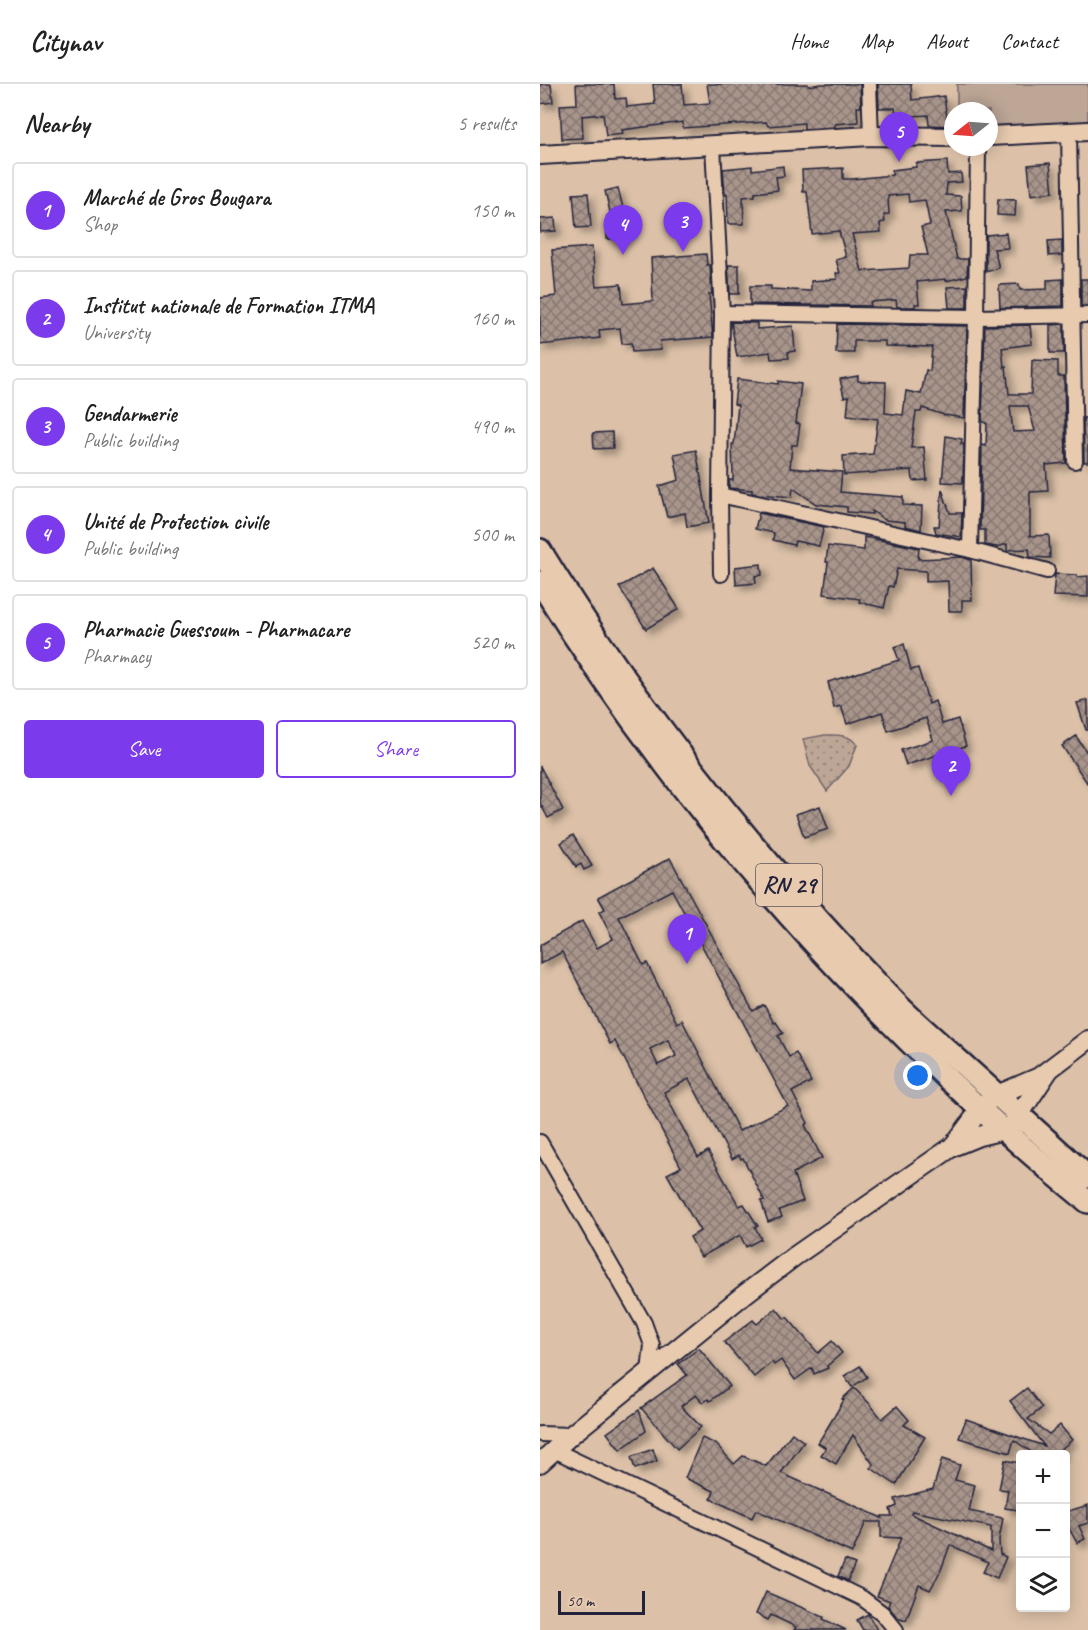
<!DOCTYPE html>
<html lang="en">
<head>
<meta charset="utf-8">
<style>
	:root { --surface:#fff; --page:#f6f6f6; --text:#222; --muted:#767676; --line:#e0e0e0; --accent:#7c3aed }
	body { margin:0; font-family:Caveat,sans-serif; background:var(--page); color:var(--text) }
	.controls { position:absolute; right:18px; bottom:18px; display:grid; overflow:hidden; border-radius:6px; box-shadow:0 3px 15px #0003 }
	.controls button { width:54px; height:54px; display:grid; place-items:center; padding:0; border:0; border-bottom:2px solid var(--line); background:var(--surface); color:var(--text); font:30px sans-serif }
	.compass { position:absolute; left:404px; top:18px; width:54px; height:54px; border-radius:50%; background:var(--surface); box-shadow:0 3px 15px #0003; rotate:253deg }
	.scale { position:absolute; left:18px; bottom:15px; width:87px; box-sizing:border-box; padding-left:6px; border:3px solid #22223b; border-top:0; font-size:16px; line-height:21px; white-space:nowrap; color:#22223b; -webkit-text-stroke:4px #e8cbaf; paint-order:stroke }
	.you { position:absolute; left:378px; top:992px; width:21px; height:21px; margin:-15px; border:4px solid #fff; border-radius:50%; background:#1a73e8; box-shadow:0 0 0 9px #1a73e833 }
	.badge { display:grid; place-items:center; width:39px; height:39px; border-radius:50%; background:var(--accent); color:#fff; font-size:20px; font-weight:700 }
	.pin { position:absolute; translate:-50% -50px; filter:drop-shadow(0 2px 3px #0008) }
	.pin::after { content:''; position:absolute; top:32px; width:21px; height:18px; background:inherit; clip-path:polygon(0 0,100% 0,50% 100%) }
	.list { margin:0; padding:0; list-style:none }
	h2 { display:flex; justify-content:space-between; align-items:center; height:78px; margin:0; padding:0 24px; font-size:26px }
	h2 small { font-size:20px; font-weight:400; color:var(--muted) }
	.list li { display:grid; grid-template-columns:39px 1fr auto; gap:18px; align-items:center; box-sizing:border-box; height:96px; margin:0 12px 12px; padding:0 12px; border:2px solid var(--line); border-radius:6px }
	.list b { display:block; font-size:22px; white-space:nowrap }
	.list p { margin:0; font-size:20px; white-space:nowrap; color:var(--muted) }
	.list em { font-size:20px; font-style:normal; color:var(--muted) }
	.actions { display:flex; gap:12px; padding:18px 24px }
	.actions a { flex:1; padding:14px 0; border:2px solid var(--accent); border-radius:6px; text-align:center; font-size:21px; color:var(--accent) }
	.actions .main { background:var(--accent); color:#fff }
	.icon { flex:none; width:33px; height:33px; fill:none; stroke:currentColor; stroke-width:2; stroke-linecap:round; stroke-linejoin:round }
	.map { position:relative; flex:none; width:548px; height:1546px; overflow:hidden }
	header { display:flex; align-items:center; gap:36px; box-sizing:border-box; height:84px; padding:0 30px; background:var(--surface); border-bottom:2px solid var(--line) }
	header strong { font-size:28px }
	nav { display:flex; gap:33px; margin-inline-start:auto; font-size:21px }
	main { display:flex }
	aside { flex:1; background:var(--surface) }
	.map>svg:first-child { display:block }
	.grass { fill:url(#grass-dots); stroke:#706468; stroke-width:1.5 }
	.pitch { fill:#bda696; stroke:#706468; stroke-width:1.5 }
	.building { fill:url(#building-cross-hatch); stroke:#22223b; stroke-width:1.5; fill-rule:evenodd; filter:url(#shadow) }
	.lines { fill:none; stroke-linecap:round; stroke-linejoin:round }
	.minor-casing { stroke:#22223b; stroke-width:18 }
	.secondary-casing { stroke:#22223b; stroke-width:22 }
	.trunk-casing { stroke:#22223b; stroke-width:26 }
	.minor { stroke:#e8cbaf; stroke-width:14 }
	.secondary { stroke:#e8cbaf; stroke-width:18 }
	.trunk { stroke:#e8cbaf; stroke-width:21 }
	.labels { text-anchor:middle; stroke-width:6; stroke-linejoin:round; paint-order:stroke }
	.shield { fill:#e8cbaf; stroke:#5d555e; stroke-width:1.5 }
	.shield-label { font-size:24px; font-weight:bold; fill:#22223b }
</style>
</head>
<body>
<header>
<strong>Citynav</strong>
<nav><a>Home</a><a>Map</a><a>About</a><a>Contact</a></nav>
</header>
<main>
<aside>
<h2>Nearby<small>5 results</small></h2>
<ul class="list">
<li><span class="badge">1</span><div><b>Marché de Gros Bougara</b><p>Shop</p></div><em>150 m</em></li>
<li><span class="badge">2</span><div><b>Institut nationale de Formation ITMA</b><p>University</p></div><em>160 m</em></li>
<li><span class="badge">3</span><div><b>Gendarmerie</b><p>Public building</p></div><em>490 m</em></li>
<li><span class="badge">4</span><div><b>Unité de Protection civile</b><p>Public building</p></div><em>500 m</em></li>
<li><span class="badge">5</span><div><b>Pharmacie Guessoum - Pharmacare</b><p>Pharmacy</p></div><em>520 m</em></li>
</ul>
<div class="actions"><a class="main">Save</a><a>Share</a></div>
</aside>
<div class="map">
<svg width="548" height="1546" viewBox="0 0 548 1546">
	<defs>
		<pattern id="grass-dots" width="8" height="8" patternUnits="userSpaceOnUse" patternTransform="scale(1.5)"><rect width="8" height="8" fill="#bda696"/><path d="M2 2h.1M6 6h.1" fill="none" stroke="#99877c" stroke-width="1.8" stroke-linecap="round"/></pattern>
		<pattern id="building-cross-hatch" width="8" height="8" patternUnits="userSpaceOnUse" patternTransform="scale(1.5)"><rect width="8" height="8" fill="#a7948a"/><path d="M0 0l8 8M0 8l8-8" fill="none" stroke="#887872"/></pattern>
		<filter id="shadow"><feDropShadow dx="5.5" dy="5.5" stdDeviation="3" flood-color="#0004"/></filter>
	</defs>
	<rect width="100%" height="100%" fill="#dcc1a8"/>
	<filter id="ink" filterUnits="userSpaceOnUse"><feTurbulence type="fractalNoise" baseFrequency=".0167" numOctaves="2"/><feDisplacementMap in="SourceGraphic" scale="12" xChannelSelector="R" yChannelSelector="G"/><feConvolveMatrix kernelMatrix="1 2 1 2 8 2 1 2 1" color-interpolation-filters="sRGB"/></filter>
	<g filter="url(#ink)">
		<path class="grass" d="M 285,651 C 298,651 310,650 317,661 L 309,682 L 287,707 L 270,682 L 263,655 Z"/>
		<polygon class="pitch" points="417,0 548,0 548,38 449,42 449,27 417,27"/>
		<g class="building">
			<polygon points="0,0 11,0 13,18 0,20"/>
			<polygon points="36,0 74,0 75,15 86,14 87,23 115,20 113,0 142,0 144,21 170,19 167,0 268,0 268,2 281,0 320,0 321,23 317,23 318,38 295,40 295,43 264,45 264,39 228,42 226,38 143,44 143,38 82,46 83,50 66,52 63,30 42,32 43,54 22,55 20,21 37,20"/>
			<polygon points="338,0 371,0 372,16 404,12 408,42 389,41 388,31 356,33 355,24 339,24"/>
			<path d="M 407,77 L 408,90 L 421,89 L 422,98 L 407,99 L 406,111 L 421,112 L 422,127 L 406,128 L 417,175 L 428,175 L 427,192 L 406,197 L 406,195 L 377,198 L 379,220 L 375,220 L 375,223 L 357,223 L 356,216 L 330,218 L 331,222 L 210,220 L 210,202 L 231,202 L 231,205 L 271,207 L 271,197 L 297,195 L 296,189 L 300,189 L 296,176 L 306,173 L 299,147 L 272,150 L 267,108 L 263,108 L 262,86 L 303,84 L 303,95 L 312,95 L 352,91 L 352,86 L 376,83 L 376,79 ZM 368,110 L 369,118 L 385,116 L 390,141 L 381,143 L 388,171 L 370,171 L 369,184 L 322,187 L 312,150 L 341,148 L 340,139 L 345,138 L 344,131 L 349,130 L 348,112 Z"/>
			<polygon points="510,79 513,108 491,111 488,81"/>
			<polygon points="212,82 212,86 243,82 244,92 236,93 238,106 215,109 215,112 203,113 204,140 188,140 187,110 185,111 183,85"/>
			<polygon points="78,104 84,128 84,155 67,155 67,132 71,132 65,107"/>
			<polygon points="48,109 51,143 36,144 33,110"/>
			<polygon points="458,115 476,116 475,132 457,131"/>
			<polygon points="15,134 16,147 0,148 0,135"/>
			<polygon points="466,149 468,164 454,165 459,184 446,188 446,151"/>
			<polygon points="522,156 522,171 509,172 508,157"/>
			<polygon points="52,163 56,202 81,200 83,220 113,217 111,174 166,170 167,181 170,181 172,210 169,210 173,253 120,257 121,266 92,268 91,259 82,260 80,244 59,246 60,254 0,261 0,214 16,212 12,166"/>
			<polygon points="188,181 199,181 199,210 190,210"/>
			<polygon points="523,195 523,222 460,224 459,201 479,200 480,206 507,205 507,196"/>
			<rect x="541" y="195" width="7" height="27"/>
			<polygon points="427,202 427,224 409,224 407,203"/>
			<polygon points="191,238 217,239 217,245 253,242 255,267 248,268 249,274 231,275 230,268 197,273"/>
			<polygon points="297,240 427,242 424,334 404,331 382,324 381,328 376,328 371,364 384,363 387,396 373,397 372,386 304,391 303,372 333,370 338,335 307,331 309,312 304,313 300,295 318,292 318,297 346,298 345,329 363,331 366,307 381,310 386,286 390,287 392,263 345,262 345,257 314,257 314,269 296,269"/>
			<polygon points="524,240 524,269 510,269 510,241"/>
			<path d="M 490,241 L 492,260 L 462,264 L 464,283 L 466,282 L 469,310 L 491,310 L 492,276 L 518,277 L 518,292 L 524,292 L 526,379 L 506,381 L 508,407 L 490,408 L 490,452 L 509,451 L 510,474 L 490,473 L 489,465 L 467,466 L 467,460 L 457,463 L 445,461 L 445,446 L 440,446 L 442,361 L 446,362 L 447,340 L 442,337 L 445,242 ZM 470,322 L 488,322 L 495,347 L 473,348 Z"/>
			<polygon points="197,295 238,300 238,297 261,300 256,339 260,340 257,361 252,361 250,384 302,388 300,408 363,413 363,421 382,422 381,446 365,442 365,438 345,436 332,427 332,430 307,428 307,423 276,420 253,404 252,413 219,410 212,409 212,406 189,404 189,396 193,396 192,360 194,360 198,321 194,320"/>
			<polygon points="543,334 548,334 548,378 544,378"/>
			<polygon points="72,348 73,364 54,365 53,349"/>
			<polygon points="406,352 422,355 421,360 424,360 423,399 402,398"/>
			<polygon points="156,366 169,439 147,443 145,429 127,433 119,402 139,396 134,370"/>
			<polygon points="402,405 410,429 422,429 421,453 396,449 394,442 399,442"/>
			<polygon points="219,429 284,443 279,462 255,457 254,461 233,456 234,449 215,445"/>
			<polygon points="324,453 379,464 378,475 422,473 431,476 432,516 422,516 422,527 409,527 408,497 386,498 386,487 357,485 353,503 349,502 344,524 319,518 320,515 284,510 288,478 286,478 288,462 324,466"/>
			<polygon points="221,480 222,491 215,492 216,499 196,501 195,483"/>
			<polygon points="113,484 139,525 106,545 79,503"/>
			<polygon points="515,490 537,491 537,493 548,492 548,513 513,512"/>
			<polygon points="364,560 371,586 378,584 389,620 395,617 402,640 418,635 426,662 366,681 361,666 393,656 386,634 348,647 342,628 307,640 301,622 294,624 288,598 359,576 354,563"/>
			<polygon points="548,616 548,646 546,646 537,619"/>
			<polygon points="536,652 548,670 548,700 522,662"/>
			<polygon points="0,682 23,726 8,734 0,719"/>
			<polygon points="280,722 288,745 264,753 256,730"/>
			<polygon points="33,751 52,782 44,786 41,780 36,783 21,759"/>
			<path d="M 130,774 L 213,927 L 224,921 L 234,939 L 236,938 L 243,949 L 238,952 L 249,973 L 256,969 L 271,998 L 252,1008 L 268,1039 L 265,1041 L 282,1074 L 253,1089 L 263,1117 L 239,1126 L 242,1133 L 228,1138 L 221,1117 L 224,1116 L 203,1074 L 201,1075 L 199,1071 L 192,1075 L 149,995 L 124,1008 L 158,1073 L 168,1067 L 199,1122 L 204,1120 L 218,1142 L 215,1143 L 221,1155 L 206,1163 L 200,1151 L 161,1173 L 150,1153 L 160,1147 L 127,1090 L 141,1083 L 75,957 L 70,960 L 22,868 L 0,880 L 0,861 L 42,837 L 57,864 L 73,855 L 59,828 L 65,825 L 58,813 ZM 132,806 L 248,1022 L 199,1047 L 142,936 L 137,939 L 107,879 L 103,881 L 79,833 ZM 128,956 L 136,972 L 118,981 L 110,965 Z"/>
			<polygon points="236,1224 245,1235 247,1233 278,1269 292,1257 302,1269 287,1282 288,1284 274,1290 272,1284 255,1296 241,1276 234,1281 232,1278 214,1293 184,1258 213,1236 217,1240"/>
			<polygon points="159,1264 190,1302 170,1317 168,1315 163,1319 156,1311 141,1322 161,1343 137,1365 101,1324 147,1291 138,1280"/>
			<polygon points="320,1282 327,1293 312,1303 304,1292"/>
			<polygon points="314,1304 329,1319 342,1335 357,1322 369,1336 364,1341 385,1353 356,1401 331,1384 333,1380 313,1351 296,1380 281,1371 286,1364 278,1359 304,1316 302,1315"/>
			<polygon points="487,1304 502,1324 488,1335 509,1350 520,1341 532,1356 519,1367 524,1369 524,1371 495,1371 474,1356 470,1369 419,1354 426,1335 504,1362 470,1317"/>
			<polygon points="99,1326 106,1347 80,1366 67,1349"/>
			<path d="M 252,1349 L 264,1358 L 241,1389 L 342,1434 L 342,1432 L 352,1432 L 350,1425 L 357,1422 L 355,1415 L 393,1405 L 402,1375 L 420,1381 L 415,1396 L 435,1401 L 429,1427 L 463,1434 L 459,1456 L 460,1470 L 466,1473 L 457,1494 L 443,1488 L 448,1478 L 410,1461 L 401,1486 L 390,1506 L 379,1501 L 366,1536 L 357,1533 L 348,1522 L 350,1517 L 337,1512 L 361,1454 L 341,1453 L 341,1438 L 326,1438 L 312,1469 L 216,1426 L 212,1434 L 171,1415 L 174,1407 L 145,1394 L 162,1354 L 176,1360 L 194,1380 L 203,1372 L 226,1382 ZM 372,1427 L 451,1443 L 451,1467 L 371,1430 Z"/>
			<polygon points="113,1365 117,1377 95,1385 91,1373"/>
			<polygon points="465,1376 480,1379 478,1426 465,1424 468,1406 459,1405"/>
			<polygon points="548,1421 548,1439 539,1442 545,1455 537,1459 525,1437 525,1428"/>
			<polygon points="305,1476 315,1480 308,1497 298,1492"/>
			<polygon points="226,1508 284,1533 283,1535 306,1546 254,1546 256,1543 231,1531 228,1536 216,1530"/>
			<polygon points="328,1530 337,1546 323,1546 317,1536"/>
		</g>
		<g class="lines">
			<g class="minor-casing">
				<g id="minor">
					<polyline points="329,0 331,52"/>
					<polyline points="529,48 535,377"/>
					<polyline points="173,62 182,229 180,411 181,490"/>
					<polyline points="182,229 436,233 548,231"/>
					<polyline points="180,411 430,466 507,487"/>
					<polyline points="430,466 436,233 438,63"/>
					<polyline points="0,1058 104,1239 112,1261 109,1288"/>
					<polyline points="0,1350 31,1351"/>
					<polyline points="14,1366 322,1514 342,1529 356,1546"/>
				</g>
			</g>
			<g class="secondary-casing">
				<g id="secondary">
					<polyline points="449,52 548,47"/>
					<polyline points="0,71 331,52 413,53"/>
					<polyline points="413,1062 445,1019 457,1011 499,993 548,956"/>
					<polyline points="0,1379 31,1351 201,1213 255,1172 412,1063 439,1052 464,1046 473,1040 509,986"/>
				</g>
			</g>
			<g class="trunk-casing">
				<g id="trunk">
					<path d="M 0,466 C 101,630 222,780 356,919 C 375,938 396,956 416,974 C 460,1014 504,1053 548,1093"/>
					<path d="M 0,498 C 143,731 336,945 548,1118"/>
				</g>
			</g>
			<use href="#minor" class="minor"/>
			<use href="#secondary" class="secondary"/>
			<use href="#trunk" class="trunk"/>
		</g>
	</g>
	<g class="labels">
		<rect class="shield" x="216" y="780" width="66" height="42" rx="4.5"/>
		<g class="shield-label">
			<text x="249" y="809">RN 29</text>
		</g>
	</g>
</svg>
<div class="controls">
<button>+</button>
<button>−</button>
<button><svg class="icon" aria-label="layers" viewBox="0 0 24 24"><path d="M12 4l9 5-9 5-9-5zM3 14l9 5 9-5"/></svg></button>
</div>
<svg class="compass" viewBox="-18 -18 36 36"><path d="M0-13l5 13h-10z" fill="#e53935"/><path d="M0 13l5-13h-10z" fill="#767676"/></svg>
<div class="scale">50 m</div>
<div class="you"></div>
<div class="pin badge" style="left:147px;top:880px">1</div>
<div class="pin badge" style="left:411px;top:712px">2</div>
<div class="pin badge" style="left:143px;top:168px">3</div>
<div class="pin badge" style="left:83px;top:171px">4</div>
<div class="pin badge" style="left:359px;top:78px">5</div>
</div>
</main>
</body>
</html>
